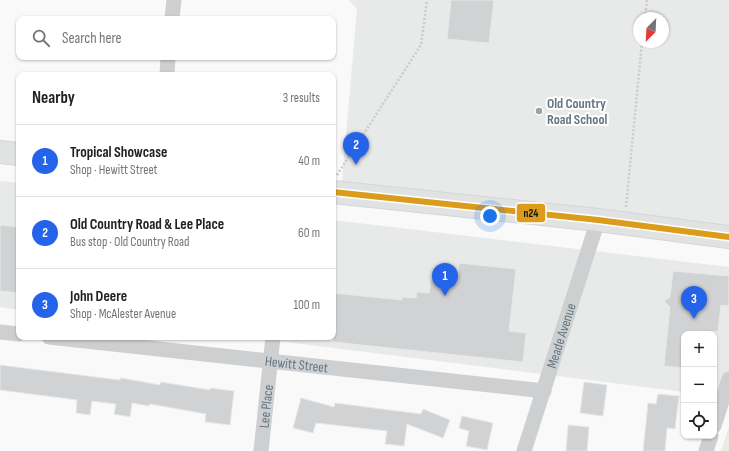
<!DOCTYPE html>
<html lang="en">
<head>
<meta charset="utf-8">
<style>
	:root { --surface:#fff; --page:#f2f2f2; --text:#202124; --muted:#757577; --line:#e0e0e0; --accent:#2563eb }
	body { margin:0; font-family:"Sofia Sans Condensed",sans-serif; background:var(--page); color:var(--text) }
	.controls { position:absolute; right:12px; bottom:12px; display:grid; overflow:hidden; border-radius:8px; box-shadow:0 1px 3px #0004 }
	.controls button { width:36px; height:36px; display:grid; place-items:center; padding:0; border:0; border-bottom:1px solid var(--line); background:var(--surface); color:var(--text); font:20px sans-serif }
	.compass { position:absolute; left:633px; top:12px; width:36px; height:36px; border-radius:50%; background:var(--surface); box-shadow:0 1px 3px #0004; rotate:204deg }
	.you { position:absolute; left:490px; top:216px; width:14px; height:14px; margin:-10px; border:3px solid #fff; border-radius:50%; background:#1a73e8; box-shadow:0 0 0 6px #1a73e833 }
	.badge { display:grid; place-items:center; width:26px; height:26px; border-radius:50%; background:var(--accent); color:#fff; font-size:13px; font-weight:700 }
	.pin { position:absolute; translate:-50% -33px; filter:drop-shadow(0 1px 2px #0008) }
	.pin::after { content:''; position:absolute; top:21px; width:14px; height:12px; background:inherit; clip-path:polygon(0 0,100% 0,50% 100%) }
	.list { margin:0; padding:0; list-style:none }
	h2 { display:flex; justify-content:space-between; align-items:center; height:52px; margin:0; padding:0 16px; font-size:17px }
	h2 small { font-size:13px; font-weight:400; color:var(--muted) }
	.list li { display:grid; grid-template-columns:26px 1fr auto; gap:12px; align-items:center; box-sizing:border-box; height:72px; padding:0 16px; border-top:1px solid var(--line) }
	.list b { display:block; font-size:15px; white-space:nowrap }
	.list p { margin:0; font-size:13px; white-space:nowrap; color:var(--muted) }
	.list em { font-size:13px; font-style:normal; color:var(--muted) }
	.icon { flex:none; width:22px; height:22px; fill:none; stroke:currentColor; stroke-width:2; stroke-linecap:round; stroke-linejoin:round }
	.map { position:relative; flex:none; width:729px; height:451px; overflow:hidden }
	.search { position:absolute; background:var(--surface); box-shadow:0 1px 3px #0004; left:16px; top:16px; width:320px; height:44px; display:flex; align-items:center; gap:10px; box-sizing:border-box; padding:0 14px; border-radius:8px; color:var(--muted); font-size:15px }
	.panel { position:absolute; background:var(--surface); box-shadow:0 1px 3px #0004; left:16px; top:72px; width:320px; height:268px; border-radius:8px }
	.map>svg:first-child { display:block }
	.built { fill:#e8e9e9; fill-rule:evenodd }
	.green { fill:#e8ebe6 }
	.building { fill:#d0d2d3; stroke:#e8e8e8 }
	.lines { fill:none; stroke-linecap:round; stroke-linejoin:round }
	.primary-casing { stroke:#d5d6d7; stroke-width:24 }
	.path { stroke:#cbcccd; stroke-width:2.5; stroke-dasharray:2 2; stroke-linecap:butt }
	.street { stroke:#cecfd0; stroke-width:15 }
	.primary { stroke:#e1e2e2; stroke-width:22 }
	.bus-1-casing { stroke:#fff; stroke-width:9 }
	.bus-1 { stroke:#da9c1a; stroke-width:6 }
	.poi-dot { fill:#99a4ac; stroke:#fff; stroke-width:1.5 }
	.labels { text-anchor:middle; stroke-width:4; stroke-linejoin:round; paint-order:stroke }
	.poi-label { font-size:14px; font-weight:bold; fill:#657683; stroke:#fff; text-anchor:start }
	.street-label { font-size:14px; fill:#657683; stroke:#fff }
	.line-badge { stroke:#fff; stroke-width:1.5 }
	.pale-badge-label { font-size:11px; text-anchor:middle; font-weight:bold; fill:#111 }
</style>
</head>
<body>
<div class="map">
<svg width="729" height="451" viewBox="0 0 729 451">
	<rect width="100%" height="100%" fill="#f9f9f9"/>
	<g class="built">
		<path d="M 349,0 L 729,0 L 729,233 L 341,192 L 357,9 ZM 639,18 L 663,18 L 663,42 L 639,42 Z"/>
		<polygon points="0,181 19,183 19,310 0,307"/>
		<polygon points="333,220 729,267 729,398 714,396 714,334 684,334 684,392 247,337 333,337"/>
	</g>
	<polygon class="green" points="729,427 729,451 721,451"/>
	<g class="building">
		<polygon points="451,0 494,0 489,43 447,39"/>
		<polygon points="0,225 19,227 19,293 0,291"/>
		<polygon points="459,263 516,269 509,331 526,333 523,362 333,342 333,293 402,300 402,297 416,298 417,292 429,293 431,280 457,283"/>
		<polygon points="673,271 729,276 729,306 721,305 718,332 712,331 712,334 684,334 684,368 664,366 670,307 664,301 670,297"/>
		<polygon points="0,365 120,380 121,378 160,385 161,382 210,390 210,388 234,391 230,425 205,422 206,414 150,404 149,406 132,403 130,417 114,414 116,404 92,401 90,415 76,413 77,400 0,390"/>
		<polygon points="584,382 607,385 603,416 580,413"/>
		<polygon points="658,394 679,396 675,429 667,428 665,451 643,451 648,403 656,404"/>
		<polygon points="301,398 334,407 335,403 421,414 423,409 450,420 443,438 407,424 404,446 385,444 387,431 316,423 313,433 293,428"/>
		<polygon points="462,416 493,423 487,450 466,446 469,431 459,428"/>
		<polygon points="568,425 589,427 587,451 566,451"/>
	</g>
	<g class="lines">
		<g class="primary-casing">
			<g id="primary">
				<polyline points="0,152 19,154"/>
				<polyline points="333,192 598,220 729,237"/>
			</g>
		</g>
		<g class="path">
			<polyline points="645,18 647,0"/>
			<polyline points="337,175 421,45 427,0"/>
			<polyline points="626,207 642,42"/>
		</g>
		<g class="street">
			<polyline points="172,19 174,0"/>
			<polyline points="167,75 168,57"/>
			<polyline points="0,332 19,334"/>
			<path id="s1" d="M 49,337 L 544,391"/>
			<polyline points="714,426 729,379"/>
			<path id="s2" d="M 261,451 L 273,337"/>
			<path id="s3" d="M 524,451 L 598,220"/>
			<polyline points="706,451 711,436"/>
		</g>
		<use href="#primary" class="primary"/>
		<g class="bus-1-casing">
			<polyline id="bus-1" points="333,192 598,220 729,237"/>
		</g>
		<use href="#bus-1" class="bus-1"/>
	</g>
	<circle class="poi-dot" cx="539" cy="111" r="4"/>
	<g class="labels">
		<g class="poi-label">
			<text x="547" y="108">Old Country<tspan x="547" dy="16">Road School</tspan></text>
		</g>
		<g class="street-label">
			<text dy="5" stroke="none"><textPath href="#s3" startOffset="121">Meade Avenue</textPath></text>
			<text dy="5" stroke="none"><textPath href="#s1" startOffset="249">Hewitt Street</textPath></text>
			<text dy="5" stroke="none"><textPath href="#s2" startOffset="45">Lee Place</textPath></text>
		</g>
	</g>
	<rect class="line-badge" x="516" y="203" width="30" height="20" rx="4" fill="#da9c1a"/>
	<g class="pale-badge-label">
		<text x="531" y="217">n24</text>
	</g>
</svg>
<div class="controls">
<button>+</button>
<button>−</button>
<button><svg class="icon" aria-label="locate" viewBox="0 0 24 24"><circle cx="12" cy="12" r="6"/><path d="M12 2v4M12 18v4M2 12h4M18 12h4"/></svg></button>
</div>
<svg class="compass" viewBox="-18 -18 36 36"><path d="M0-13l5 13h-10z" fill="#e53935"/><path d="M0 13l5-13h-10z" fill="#757577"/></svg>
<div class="you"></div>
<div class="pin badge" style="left:445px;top:296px">1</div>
<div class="pin badge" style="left:356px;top:165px">2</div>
<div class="pin badge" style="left:694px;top:319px">3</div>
<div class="search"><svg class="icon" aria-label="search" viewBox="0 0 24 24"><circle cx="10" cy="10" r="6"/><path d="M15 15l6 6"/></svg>Search here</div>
<section class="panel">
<h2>Nearby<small>3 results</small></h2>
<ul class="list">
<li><span class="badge">1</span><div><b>Tropical Showcase</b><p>Shop · Hewitt Street</p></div><em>40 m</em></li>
<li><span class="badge">2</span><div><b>Old Country Road &amp; Lee Place</b><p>Bus stop · Old Country Road</p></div><em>60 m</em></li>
<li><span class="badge">3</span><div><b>John Deere</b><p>Shop · McAlester Avenue</p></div><em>100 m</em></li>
</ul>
</section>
</div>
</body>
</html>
